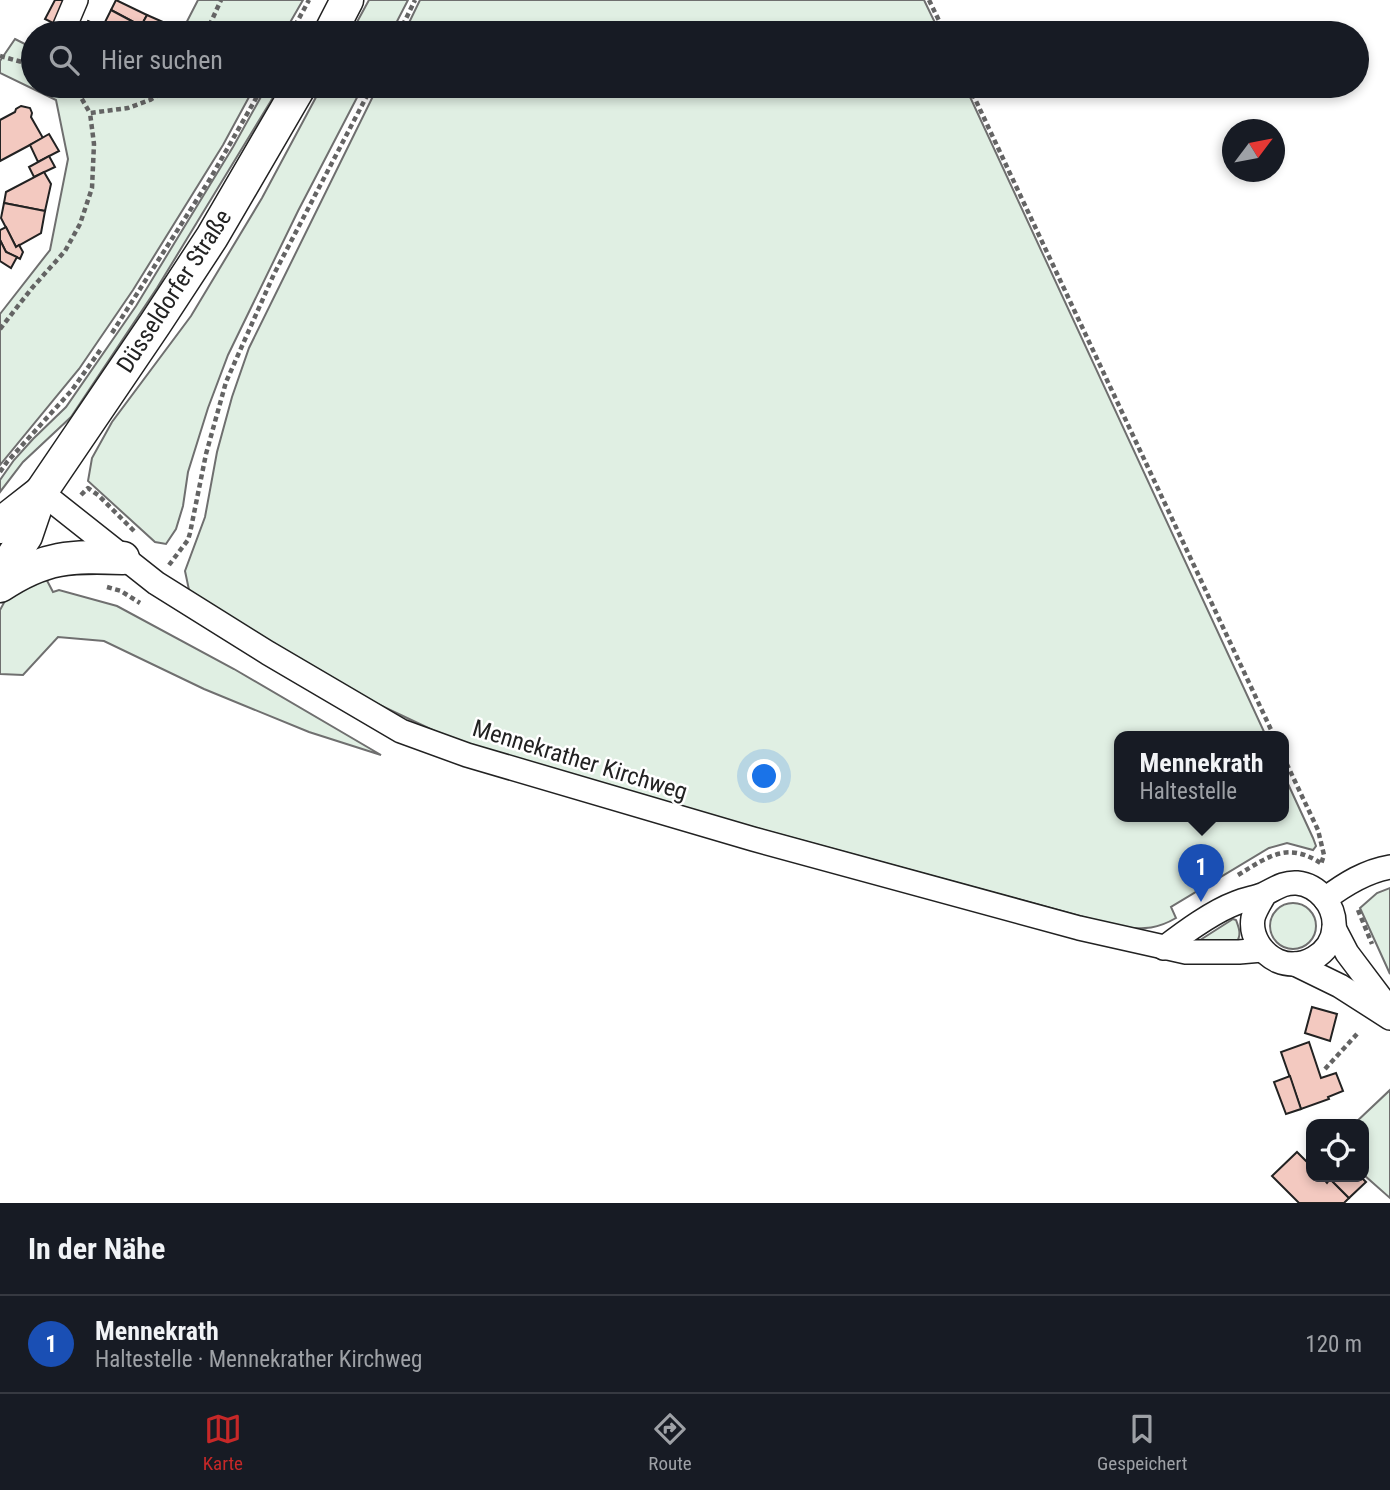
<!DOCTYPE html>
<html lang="de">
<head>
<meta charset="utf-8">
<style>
	:root { --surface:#171b24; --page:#20242c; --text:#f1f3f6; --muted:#9ea1a6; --line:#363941; --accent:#c62828 }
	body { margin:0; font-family:"Roboto Condensed",sans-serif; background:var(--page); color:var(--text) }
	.controls { position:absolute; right:21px; bottom:21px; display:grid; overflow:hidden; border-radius:14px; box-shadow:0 4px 10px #0003 }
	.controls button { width:63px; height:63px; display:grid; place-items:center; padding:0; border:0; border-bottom:2px solid var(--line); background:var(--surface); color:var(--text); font:35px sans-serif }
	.compass { position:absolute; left:1222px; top:119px; width:63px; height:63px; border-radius:50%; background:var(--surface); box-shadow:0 4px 10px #0003; rotate:58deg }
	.you { position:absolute; left:765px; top:777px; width:24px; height:24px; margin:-18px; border:5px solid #fff; border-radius:50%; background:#1a73e8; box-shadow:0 0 0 10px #1a73e833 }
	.badge { display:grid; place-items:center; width:46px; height:46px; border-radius:50%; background:var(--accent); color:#fff; font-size:23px; font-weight:700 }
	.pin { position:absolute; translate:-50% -58px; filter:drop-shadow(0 2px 4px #0008) }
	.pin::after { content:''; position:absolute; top:37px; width:24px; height:21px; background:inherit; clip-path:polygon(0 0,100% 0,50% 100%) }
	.popup { position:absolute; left:1114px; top:731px; width:175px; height:91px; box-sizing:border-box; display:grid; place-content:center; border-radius:14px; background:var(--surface); filter:drop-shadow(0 2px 5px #0005); font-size:23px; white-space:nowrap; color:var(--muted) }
	.popup b { font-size:26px; color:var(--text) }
	.popup::after { content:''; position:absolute; left:50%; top:100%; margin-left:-14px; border:14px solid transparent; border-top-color:var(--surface) }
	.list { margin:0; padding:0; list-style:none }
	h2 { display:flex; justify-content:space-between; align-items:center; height:91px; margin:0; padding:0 28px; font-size:30px }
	h2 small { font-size:23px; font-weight:400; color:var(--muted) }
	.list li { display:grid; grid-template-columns:46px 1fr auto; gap:21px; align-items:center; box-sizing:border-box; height:98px; padding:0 28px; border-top:2px solid var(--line) }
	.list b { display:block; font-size:26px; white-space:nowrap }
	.list p { margin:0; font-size:23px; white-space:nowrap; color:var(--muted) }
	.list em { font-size:23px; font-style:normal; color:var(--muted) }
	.icon { flex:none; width:38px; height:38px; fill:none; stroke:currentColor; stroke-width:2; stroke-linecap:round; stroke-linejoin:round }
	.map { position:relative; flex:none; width:1390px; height:1203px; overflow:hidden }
	.search { position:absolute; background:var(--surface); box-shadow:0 4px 10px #0003; left:21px; right:21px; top:21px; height:77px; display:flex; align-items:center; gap:18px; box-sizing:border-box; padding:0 24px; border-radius:38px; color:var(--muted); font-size:26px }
	.sheet { height:189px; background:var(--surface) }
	nav { display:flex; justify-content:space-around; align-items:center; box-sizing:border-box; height:98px; border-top:2px solid var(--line); background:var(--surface); font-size:19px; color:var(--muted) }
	nav a { display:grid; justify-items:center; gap:4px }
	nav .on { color:var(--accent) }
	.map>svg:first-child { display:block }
	.green { fill:#e0efe3; stroke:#6f6f6f; stroke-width:2 }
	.building { fill:#f3c9c0; stroke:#222; stroke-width:2 }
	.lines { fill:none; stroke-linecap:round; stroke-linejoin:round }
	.minor-casing { stroke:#222; stroke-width:26 }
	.secondary-casing { stroke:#222; stroke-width:35 }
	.path { stroke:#646464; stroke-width:4.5; stroke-dasharray:5 3.5; stroke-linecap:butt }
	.minor { stroke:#fff; stroke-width:23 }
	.secondary { stroke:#fff; stroke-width:32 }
	.labels { text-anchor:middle; stroke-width:5; stroke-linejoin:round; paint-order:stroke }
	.street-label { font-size:24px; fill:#222; stroke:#fff }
</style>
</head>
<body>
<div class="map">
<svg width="1390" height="1203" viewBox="0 0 1390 1203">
	<rect width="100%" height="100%" fill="#fff"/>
	<g class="green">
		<polygon points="198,0 303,0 284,33 181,33"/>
		<polygon points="369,0 408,0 391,33 351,33"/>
		<polygon points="420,0 924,0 940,33 404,33"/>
		<polygon points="15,39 33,48 33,86 108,86 127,95 152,89 154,86 255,86 223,145 133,290 79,369 0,465 0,314 50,250 68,159 56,100 0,73 0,61"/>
		<polygon points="267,86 280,86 157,288 71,417 23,462 0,492 0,480 14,460 33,439 66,407 136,306 233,147"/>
		<polygon points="322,86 363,86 298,211 228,355 208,408 188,472 183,506 176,529 166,544 155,542 88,481 92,458 112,422 191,316 262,198"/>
		<path d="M 378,86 L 965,86 L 1266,736 L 1119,736 L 1119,816 L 1283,816 L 1283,773 L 1313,838 L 1316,846 L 1313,850 L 1287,843 L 1269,848 L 1171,907 L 1176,918 C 1157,929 1146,929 1124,928 L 734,822 L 458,742 L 369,700 L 295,658 L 189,590 L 185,571 L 205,517 L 217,452 L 232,397 L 249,348 Z"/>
		<polygon points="42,571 53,592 59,590 117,606 234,669 381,755 309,732 204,689 104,641 58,637 23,675 0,674 0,610 12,588"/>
		<polygon points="1390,888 1390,974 1360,908 1377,893"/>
		<circle cx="1293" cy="926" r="23"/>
		<path d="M 1233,919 L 1236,920 C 1239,928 1242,935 1236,943 L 1197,942 Z"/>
		<polygon points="1390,1090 1390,1198 1364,1175 1364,1124 1354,1124"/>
	</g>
	<g class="building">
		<polygon points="55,0 66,0 55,24 45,19"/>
		<polygon points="116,0 147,15 141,26 111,10"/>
		<polygon points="111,10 141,26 137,33 112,33 102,28"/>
		<polygon points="147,15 163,22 157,33 141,26"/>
		<polygon points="88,21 112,33 82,33"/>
		<polygon points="21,106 30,108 32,113 31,117 43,138 0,161 0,120 15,112 16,109"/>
		<polygon points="49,134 59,151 38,162 30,145"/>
		<polygon points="49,156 55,167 34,177 29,167"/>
		<polygon points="44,172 51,184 45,211 4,203 6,192"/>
		<polygon points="4,203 45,211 41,233 16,247 1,218"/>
		<polygon points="6,227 16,247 19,245 23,252 20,259 6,252 0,240 0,230"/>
		<polygon points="0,240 6,252 17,257 11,268 0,261"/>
		<polygon points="1312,1007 1337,1014 1330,1041 1305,1033"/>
		<polygon points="1309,1042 1321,1078 1336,1073 1343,1091 1328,1097 1329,1099 1301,1109 1281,1052"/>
		<polygon points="1290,1076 1301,1109 1286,1114 1274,1082"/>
		<polygon points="1297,1152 1311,1166 1311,1177 1322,1177 1327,1183 1330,1179 1349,1198 1344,1203 1299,1203 1272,1176"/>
		<polygon points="1333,1177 1361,1177 1366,1182 1349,1198 1330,1179"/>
	</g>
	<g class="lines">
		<g class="minor-casing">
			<g id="minor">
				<polyline points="62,33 76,0"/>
				<polyline points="41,492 156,583 268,653 401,731 467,755 753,839 1079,928 1186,952 1239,952 1262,950"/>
				<path d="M 1325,899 C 1345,884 1366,871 1390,867"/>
				<polyline points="1334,928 1347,953 1390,1010"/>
				<path d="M 1164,948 C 1185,932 1212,912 1236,903 C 1245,899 1254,898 1262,895 C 1274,890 1282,882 1297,883 C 1318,885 1336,906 1334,928 C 1332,954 1302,971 1278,961 C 1262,954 1250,936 1253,918 C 1255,910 1261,901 1265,894"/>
				<polyline points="1295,964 1340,986 1390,1018"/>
			</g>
		</g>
		<g class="secondary-casing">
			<g id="secondary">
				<polyline points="330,33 347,0"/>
				<polyline points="0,527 4,521 41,492"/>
				<polyline points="0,576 26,536 41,492 155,324 212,237 300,86"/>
				<path d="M 0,586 C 45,556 71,556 123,558"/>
			</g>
		</g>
		<g class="path">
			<polyline points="929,0 945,33"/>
			<polyline points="206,33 221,0"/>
			<polyline points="291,33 309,0"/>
			<polyline points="399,33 415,0"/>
			<polyline points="0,56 33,65"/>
			<polyline points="71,86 79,94 90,113"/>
			<polyline points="969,86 1274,736"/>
			<polyline points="0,329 32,288 65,251 80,224 92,188 94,144 90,113 128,108 150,100 173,86"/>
			<polyline points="112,333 210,179 263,86"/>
			<polyline points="0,472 7,462 72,390 101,349"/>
			<polyline points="81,495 88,488 98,495 136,533"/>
			<polyline points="169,565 188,540 190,533 206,454 226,382 274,274 372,86"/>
			<polyline points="107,587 121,591 140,603"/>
			<polyline points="1283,756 1318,830 1324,855 1321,864"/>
			<path d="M 1238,875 C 1269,856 1288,841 1322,864"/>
			<polyline points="1358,910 1372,944"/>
			<polyline points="1325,1069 1357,1034"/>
		</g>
		<use href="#minor" class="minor"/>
		<use href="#secondary" class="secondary"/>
	</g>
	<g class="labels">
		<g class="street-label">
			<text transform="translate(174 291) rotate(-57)" y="8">Düsseldorfer Straße</text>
			<text transform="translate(580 760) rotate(17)" y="8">Mennekrather Kirchweg</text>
		</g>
	</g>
</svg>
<div class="controls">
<button><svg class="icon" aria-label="locate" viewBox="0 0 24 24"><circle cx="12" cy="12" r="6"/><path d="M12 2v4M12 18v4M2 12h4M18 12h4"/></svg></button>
</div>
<svg class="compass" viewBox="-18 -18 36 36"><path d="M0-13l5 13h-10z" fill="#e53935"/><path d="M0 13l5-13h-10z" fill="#9ea1a6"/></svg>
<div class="you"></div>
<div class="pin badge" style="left:1201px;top:902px;background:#1a4fb4">1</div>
<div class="popup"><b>Mennekrath</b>Haltestelle</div>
<div class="search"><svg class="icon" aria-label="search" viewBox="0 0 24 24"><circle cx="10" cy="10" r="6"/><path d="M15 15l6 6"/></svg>Hier suchen</div>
</div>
<section class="sheet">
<h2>In der Nähe<small></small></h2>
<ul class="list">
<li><span class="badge" style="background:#1a4fb4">1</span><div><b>Mennekrath</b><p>Haltestelle · Mennekrather Kirchweg</p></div><em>120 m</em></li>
</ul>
</section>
<nav>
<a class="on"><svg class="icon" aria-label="map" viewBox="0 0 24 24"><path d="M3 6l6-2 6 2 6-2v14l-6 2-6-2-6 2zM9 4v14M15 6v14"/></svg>Karte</a>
<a><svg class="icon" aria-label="directions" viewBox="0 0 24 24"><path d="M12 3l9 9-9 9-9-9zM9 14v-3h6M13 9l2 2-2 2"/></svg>Route</a>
<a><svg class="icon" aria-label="saved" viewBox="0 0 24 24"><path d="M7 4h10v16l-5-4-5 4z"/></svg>Gespeichert</a>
</nav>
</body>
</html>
